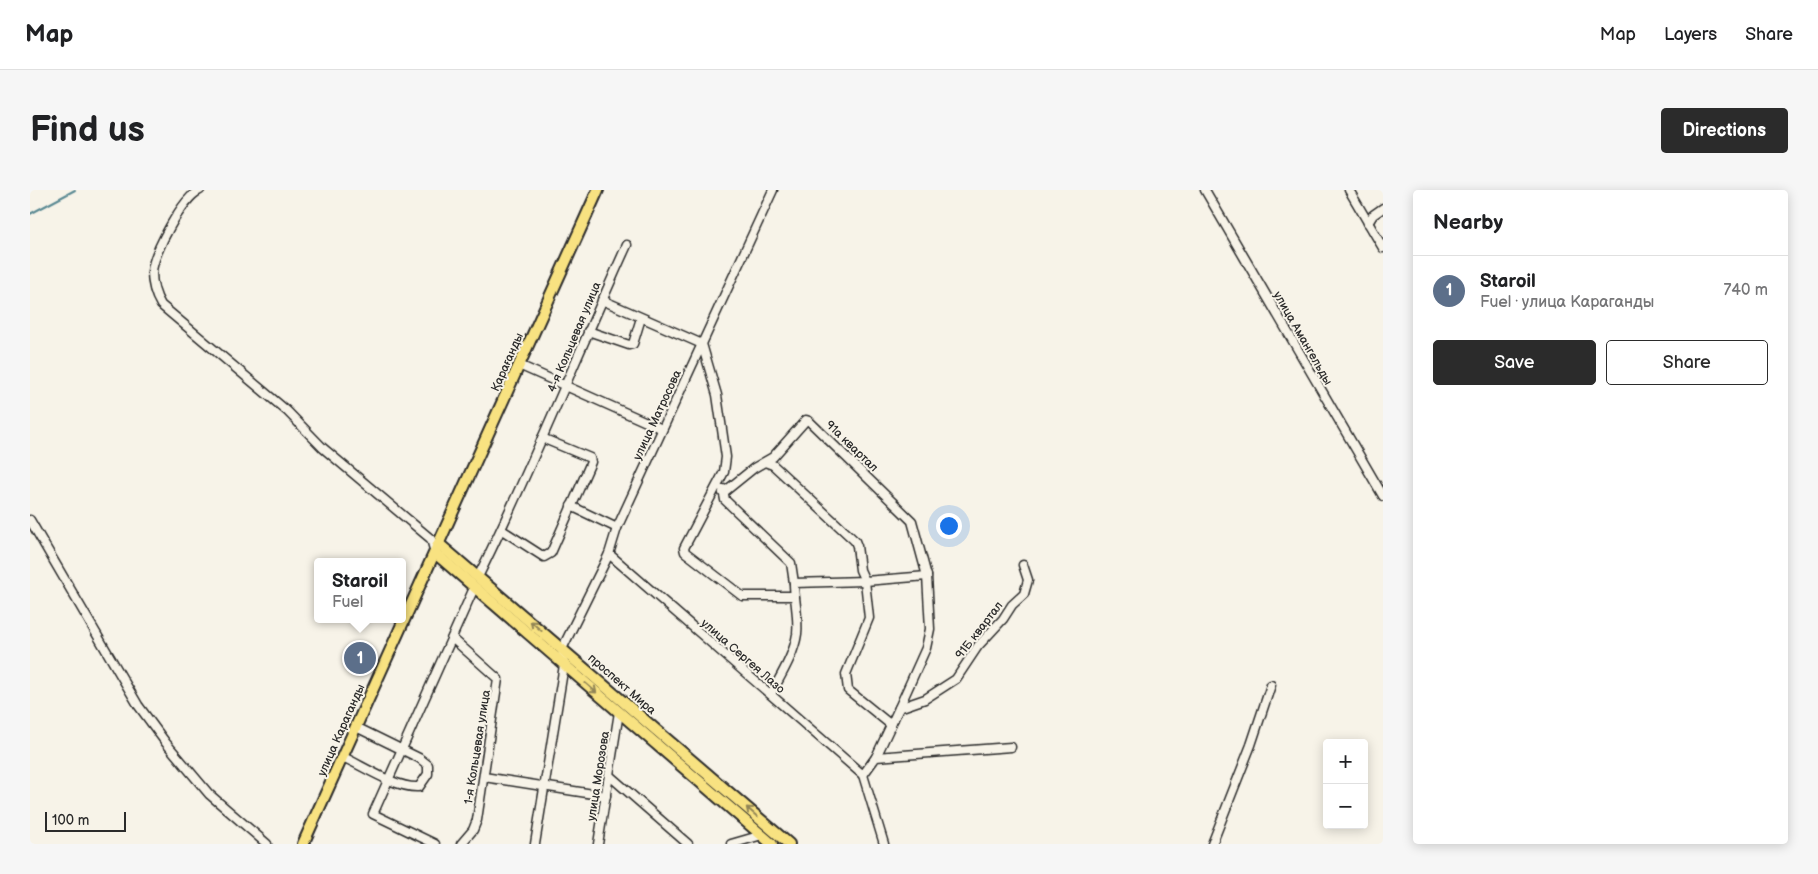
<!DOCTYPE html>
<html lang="en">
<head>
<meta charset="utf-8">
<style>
	:root { --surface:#fff; --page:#f6f6f6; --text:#202124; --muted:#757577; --line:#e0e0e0; --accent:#2b2b2b }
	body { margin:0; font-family:"Balsamiq Sans",sans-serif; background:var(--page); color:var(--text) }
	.controls { position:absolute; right:15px; bottom:15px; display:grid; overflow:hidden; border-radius:5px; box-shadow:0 2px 12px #0003 }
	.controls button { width:45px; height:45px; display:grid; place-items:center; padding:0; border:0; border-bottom:1px solid var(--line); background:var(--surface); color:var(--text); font:25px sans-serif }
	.scale { position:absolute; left:15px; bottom:12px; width:81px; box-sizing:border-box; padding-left:5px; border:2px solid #2b2b2b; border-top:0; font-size:14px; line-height:18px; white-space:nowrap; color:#2b2b2b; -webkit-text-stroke:4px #f7f3e8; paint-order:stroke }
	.you { position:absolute; left:918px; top:335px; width:18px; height:18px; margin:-12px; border:4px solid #fff; border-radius:50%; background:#1a73e8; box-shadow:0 0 0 8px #1a73e833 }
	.badge { display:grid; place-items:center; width:32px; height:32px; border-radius:50%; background:var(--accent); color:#fff; font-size:16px; font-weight:700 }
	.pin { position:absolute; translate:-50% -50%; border:2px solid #fff; box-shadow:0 1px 5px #0006 }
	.popup { position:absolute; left:284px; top:368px; width:92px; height:65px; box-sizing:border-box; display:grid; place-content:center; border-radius:5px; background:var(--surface); filter:drop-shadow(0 1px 4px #0005); font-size:16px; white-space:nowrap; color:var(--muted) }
	.popup b { font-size:19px; color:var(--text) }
	.popup::after { content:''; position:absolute; left:50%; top:100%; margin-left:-10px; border:10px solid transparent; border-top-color:var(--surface) }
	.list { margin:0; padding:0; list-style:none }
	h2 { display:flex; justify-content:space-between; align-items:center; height:65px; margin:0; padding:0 20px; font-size:21px }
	h2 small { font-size:16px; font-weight:400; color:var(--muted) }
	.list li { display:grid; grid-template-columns:32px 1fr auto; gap:15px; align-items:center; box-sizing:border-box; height:70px; padding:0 20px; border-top:1px solid var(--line) }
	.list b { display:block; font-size:19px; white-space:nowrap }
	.list p { margin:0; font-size:16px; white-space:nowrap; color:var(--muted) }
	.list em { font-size:16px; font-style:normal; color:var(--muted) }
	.actions { display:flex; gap:10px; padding:15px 20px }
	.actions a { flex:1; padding:11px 0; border:1px solid var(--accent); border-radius:5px; text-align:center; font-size:18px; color:var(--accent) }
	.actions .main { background:var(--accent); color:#fff }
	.map { position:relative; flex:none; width:1353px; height:654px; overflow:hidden; border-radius:5px }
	header { display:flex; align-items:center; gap:30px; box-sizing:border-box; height:70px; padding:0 25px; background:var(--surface); border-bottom:1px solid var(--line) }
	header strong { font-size:24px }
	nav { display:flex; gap:28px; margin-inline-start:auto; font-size:18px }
	.intro { display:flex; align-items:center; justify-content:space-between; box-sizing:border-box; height:120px; padding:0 30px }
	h1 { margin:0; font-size:35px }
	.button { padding:12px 22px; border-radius:5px; background:var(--accent); color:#fff; font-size:18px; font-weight:700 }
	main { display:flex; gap:30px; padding:0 30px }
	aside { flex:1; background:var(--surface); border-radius:5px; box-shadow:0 2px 12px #0003 }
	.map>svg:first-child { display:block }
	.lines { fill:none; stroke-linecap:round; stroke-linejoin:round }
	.stream { stroke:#598892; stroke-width:2 }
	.minor-casing { stroke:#2b2b2b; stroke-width:11 }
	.major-casing { stroke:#2b2b2b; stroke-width:14 }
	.minor { stroke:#f7f3e8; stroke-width:8 }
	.major { stroke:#f8e281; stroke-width:10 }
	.oneway { stroke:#928656 }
	.labels { text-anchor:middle; stroke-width:4; stroke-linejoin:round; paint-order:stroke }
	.street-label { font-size:12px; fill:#2b2b2b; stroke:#f7f3e8 }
</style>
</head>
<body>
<header>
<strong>Map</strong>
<nav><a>Map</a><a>Layers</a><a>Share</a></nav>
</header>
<div class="intro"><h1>Find us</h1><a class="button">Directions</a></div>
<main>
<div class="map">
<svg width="1353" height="654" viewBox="0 0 1353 654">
	<rect width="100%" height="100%" fill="#f7f3e8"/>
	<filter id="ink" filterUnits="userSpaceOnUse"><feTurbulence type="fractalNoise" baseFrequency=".02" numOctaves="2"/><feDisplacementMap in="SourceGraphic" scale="10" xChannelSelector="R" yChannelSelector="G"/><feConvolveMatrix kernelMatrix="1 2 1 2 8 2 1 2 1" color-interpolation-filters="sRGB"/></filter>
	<g filter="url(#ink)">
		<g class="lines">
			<polyline class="stream" points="0,24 45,0"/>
			<g class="minor-casing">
				<g id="minor">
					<path d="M 170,0 C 153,7 123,63 122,82 C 122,94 125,105 131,115 L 257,221 L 293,258 L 395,344 L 401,349 L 405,363"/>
					<polyline points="1175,0 1353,306"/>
					<polyline points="1319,0 1353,58"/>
					<polyline points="1338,33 1343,25 1353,18"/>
					<polyline points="572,110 672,154 687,205 696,267 694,282 654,358 655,362 712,406 764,406"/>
					<polyline points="558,141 599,155 603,154 611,128"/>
					<polyline points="489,175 632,239"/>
					<polyline points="735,272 743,275 825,351 827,356 830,380 835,391 839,428 816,484 818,500 861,535 869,518 895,509 926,489 948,456 973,429 982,415 994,404 998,390 993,375"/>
					<polyline points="693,299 695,310 761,373 764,393"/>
					<polyline points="693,303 724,278 743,267 776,230 779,231 882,331 897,386 900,439 896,458 869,518"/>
					<polyline points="541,316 587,338"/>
					<polyline points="0,330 108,515 136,553 179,604 237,654"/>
					<polyline points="472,340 514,367 521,363 561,272 560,268 512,248"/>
					<polyline points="579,364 833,585 846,567 981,557"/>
					<path d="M 448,387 C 502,278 547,165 597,55"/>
					<polyline points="422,448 468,489 447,630 443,640 431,654"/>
					<path d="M 741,504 C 751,485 764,465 767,444 C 769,427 764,409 764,393 L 835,391 L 897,386"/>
					<path d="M 313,567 C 333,576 367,599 389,597 L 398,584 L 398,575 L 389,568 L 326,537"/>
					<polyline points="846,567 861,535"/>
					<polyline points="833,585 854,654"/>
					<polyline points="580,586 658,654"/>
					<polyline points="454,587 576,606"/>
					<polyline points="405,654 343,624 444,398"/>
					<polyline points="505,654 534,475 532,459 579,364 587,338 743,0"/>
					<polyline points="568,654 589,522"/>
					<polyline points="701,654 732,645"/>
					<polyline points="1182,654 1221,555 1241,495"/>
				</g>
			</g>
			<g class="major-casing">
				<g id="major">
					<polyline points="409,354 759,654"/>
					<polyline points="405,363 742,654"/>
					<polyline points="273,654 568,0"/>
				</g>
			</g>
			<use href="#minor" class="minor"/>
			<use href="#major" class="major"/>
		</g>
		<defs><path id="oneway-shaft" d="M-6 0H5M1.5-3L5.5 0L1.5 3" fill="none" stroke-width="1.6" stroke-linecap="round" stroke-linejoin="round" transform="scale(1.25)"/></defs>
		<g class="oneway">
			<use href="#oneway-shaft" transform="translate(506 436) rotate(-139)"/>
			<use href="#oneway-shaft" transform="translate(561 498) rotate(41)"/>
			<use href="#oneway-shaft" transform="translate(722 622) rotate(-139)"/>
		</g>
	</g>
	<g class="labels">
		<g class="street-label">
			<text transform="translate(544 147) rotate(-67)" y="4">4-я Кольцевая улица</text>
			<text transform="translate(1273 148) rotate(60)" y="4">улица Амангельды</text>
			<text transform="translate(477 172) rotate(-66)" y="4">Қарағанды</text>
			<text transform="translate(627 225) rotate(-65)" y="4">улица Матросова</text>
			<text transform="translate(822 256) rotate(44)" y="4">91а квартал</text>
			<text transform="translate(949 440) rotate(-52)" y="4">91Б квартал</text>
			<text transform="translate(713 466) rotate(41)" y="4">улица Сергея Лазо</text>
			<text transform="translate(592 494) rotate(41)" y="4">проспект Мира</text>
			<text transform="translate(311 540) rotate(-66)" y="4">улица Караганды</text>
			<text transform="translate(447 557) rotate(-81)" y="4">1-я Кольцевая улица</text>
			<text transform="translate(568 586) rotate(-81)" y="4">улица Морозова</text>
		</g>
	</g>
</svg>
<div class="controls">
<button>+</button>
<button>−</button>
</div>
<div class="scale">100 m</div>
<div class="you"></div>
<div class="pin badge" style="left:330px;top:468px;background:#5c6f8a">1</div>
<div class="popup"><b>Staroil</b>Fuel</div>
</div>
<aside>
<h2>Nearby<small></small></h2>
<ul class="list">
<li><span class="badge" style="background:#5c6f8a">1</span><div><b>Staroil</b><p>Fuel · улица Караганды</p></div><em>740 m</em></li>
</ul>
<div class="actions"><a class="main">Save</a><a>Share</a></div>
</aside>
</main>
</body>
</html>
